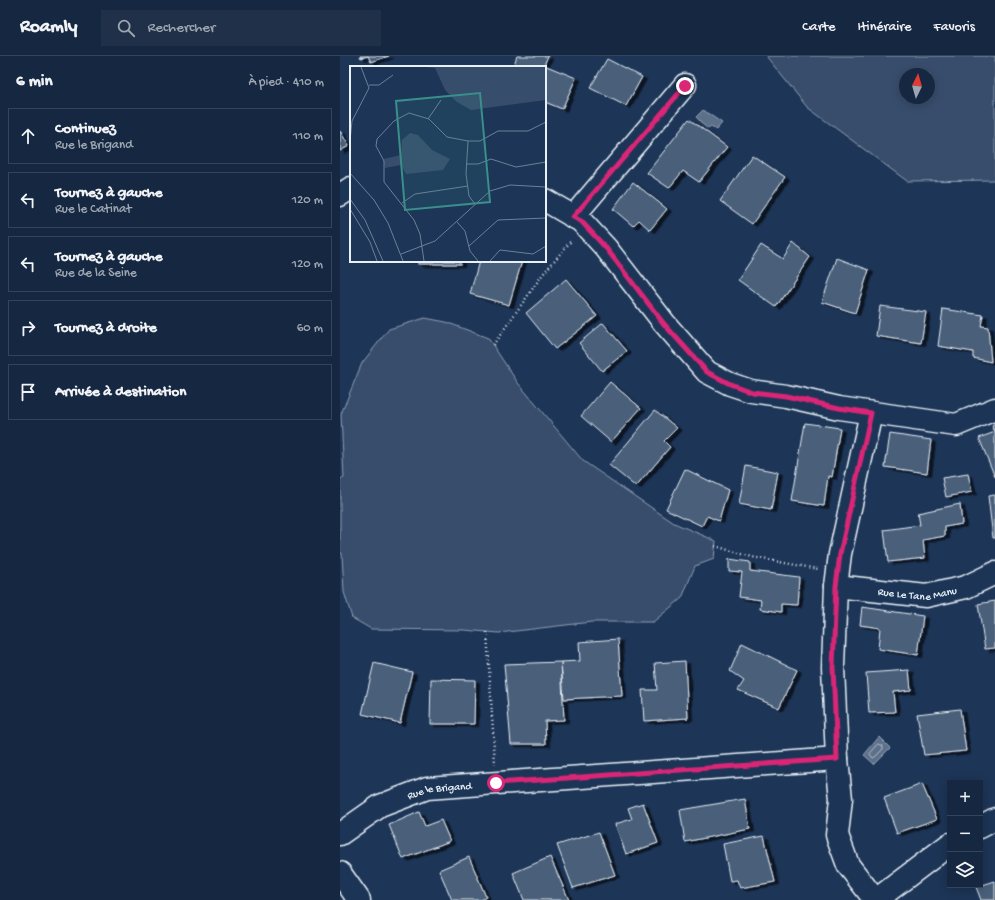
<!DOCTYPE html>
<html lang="fr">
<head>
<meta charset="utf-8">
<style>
	:root { --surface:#162841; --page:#1f3048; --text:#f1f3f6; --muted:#9ea6b1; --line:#35445a }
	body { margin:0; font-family:"Gochi Hand",sans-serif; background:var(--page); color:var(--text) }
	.controls { position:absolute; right:12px; bottom:12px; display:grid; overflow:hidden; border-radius:0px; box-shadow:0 2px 10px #0003 }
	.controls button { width:36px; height:36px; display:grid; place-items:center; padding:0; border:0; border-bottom:1px solid var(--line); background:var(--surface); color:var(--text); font:20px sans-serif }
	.compass { position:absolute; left:559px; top:12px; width:36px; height:36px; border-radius:50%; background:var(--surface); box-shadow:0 2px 10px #0003; rotate:5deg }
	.stop { position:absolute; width:12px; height:12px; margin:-9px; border:3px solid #db2777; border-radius:50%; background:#fff }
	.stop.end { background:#db2777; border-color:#fff; box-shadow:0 1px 4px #0008 }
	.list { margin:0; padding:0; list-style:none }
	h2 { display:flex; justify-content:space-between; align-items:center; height:52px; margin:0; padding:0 16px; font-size:17px }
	h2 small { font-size:13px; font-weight:400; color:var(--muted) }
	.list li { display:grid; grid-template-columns:26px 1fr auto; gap:12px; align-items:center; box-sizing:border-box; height:56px; margin:0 8px 8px; padding:0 8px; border:1px solid var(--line); border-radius:0px }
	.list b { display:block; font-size:15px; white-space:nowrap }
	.list p { margin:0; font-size:13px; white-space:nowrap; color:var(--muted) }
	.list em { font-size:13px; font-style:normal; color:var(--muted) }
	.icon { flex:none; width:22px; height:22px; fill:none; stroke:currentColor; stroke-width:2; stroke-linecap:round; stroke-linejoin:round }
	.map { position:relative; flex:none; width:655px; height:844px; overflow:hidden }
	header { display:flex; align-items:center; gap:24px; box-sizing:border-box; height:56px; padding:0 20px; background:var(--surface); border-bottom:1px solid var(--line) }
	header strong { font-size:19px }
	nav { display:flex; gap:22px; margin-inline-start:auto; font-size:14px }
	.search { width:280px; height:36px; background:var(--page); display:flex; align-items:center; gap:10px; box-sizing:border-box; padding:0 14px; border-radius:0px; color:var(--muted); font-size:15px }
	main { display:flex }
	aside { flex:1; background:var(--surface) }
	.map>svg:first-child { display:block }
	.green { fill:#374d6c; stroke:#909fb2; fill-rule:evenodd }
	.water { fill:#5d7089; stroke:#95a4b5 }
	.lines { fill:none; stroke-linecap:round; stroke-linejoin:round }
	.shore { stroke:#b0bdcc; stroke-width:1 }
	.building { fill:#495e7a; stroke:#e8f1f8; filter:url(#shadow) }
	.minor-casing { stroke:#e8f1f8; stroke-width:25 }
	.path { stroke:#e8f1f8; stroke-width:2.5; stroke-dasharray:1 3; stroke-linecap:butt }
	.minor { stroke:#1d3557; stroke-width:22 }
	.route { stroke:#db2777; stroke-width:5 }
	.labels { text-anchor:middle; stroke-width:3; stroke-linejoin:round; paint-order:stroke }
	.street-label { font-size:11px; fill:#e8f1f8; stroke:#1d3557 }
	.inset-road { fill:none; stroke:#6e8097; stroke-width:1 }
	.view { fill:#3a8f8a; fill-opacity:0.15; stroke:#3a8f8a; stroke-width:2 }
	.inset-edge { fill:none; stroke:#e8f1f8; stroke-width:2 }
</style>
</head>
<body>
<header>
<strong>Roamly</strong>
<div class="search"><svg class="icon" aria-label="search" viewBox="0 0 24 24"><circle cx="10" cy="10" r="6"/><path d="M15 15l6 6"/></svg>Rechercher</div>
<nav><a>Carte</a><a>Itinéraire</a><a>Favoris</a></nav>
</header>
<main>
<aside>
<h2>6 min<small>À pied · 410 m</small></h2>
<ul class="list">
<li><svg class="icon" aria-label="ahead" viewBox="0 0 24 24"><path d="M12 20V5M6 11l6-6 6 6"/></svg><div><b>Continuez</b><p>Rue le Brigand</p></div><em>110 m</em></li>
<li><svg class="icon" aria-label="left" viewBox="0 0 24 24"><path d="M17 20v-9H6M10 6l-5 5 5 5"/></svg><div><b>Tournez à gauche</b><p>Rue le Catinat</p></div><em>120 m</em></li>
<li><svg class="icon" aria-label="left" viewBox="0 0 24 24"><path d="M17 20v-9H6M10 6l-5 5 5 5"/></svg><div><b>Tournez à gauche</b><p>Rue de la Seine</p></div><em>120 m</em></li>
<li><svg class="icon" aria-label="right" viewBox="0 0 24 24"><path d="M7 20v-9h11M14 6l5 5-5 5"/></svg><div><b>Tournez à droite</b></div><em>60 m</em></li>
<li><svg class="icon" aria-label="arrive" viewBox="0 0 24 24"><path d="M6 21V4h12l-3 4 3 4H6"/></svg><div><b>Arrivée à destination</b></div></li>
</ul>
</aside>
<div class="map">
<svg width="655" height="844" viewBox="0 0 655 844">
	<defs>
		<filter id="shadow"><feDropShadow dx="4.5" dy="2.5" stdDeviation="0" flood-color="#0009"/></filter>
	</defs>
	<rect width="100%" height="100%" fill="#1d3557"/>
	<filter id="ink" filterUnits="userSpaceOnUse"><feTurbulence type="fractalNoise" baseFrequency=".025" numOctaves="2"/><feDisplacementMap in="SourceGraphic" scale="8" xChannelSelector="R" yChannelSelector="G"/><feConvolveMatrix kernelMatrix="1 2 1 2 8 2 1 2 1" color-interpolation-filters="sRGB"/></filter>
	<g filter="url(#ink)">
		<g class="green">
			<path d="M 426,0 L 655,0 L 655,124 L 567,125 L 467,51 ZM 565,18 L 589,18 L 589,42 L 565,42 Z"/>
			<polygon points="85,262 106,266 148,282 178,327 243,405 334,467 376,485 374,503 355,510 342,542 313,566 251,566 159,577 124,574 31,573 12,562 4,536 2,497 0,497 0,423 4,422 1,358 22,307 49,273"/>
		</g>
		<g class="water">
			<polygon points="363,54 382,67 376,74 371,71 368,73 361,67 361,66 356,61"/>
			<polygon points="539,681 550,692 534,708 524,699"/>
		</g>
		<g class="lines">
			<polygon class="shore" points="539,688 543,690 543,693 535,701 533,702 530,698"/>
		</g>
		<g class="building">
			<polygon points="20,0 49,0 31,6 28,0 21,2"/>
			<polygon points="177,0 208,0 204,9 236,22 222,53 205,46 205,11 173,11"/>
			<polygon points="267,3 302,21 286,50 250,32"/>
			<polygon points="349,63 387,91 359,126 343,115 329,132 307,117"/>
			<polygon points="0,75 9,90 0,95"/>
			<polygon points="412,99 445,121 412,168 380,145"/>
			<polygon points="293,126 327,153 310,174 299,164 293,170 273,153"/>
			<polygon points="453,187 470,201 436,251 398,224 421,189 443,203"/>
			<polygon points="497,202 529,214 515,257 482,246"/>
			<rect x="78" y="205" width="42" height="3"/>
			<polygon points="139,205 182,205 169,249 130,238"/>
			<polygon points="226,223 257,260 215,293 186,257"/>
			<polygon points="540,250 586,256 581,287 536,280"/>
			<polygon points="603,253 643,259 641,270 648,271 651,306 633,302 633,296 598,290"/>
			<polygon points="263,267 287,295 262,315 239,287"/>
			<polygon points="270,326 301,352 271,386 241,360"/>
			<polygon points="315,354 337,372 324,385 330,391 296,431 269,409"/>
			<polygon points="465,367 500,372 492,421 488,420 484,450 452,445"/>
			<polygon points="655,368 655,421 639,382 655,376 652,370"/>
			<polygon points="550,378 591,384 587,417 545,411"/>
			<polygon points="406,410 438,416 431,454 399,448"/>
			<polygon points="345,413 388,434 379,465 367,460 362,470 326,453"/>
			<polygon points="628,418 632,436 606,441 602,422"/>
			<polygon points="655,439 655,482 653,482 648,440"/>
			<polygon points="620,448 622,468 605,471 605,480 583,484 585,502 548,506 544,474 580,469 578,457"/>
			<polygon points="389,503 410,506 410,515 459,521 457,549 441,548 441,556 420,553 421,544 399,541 402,516 389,515"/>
			<polygon points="655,545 655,592 645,593 638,548"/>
			<polygon points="522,551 583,560 578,599 538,593 540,572 520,569"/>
			<polygon points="278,583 282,640 224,643 221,606 240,605 239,586"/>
			<polygon points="402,587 457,614 439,652 398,634 404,625 390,615"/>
			<polygon points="345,605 348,662 304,665 302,634 317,634 315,607"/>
			<polygon points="221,606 224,664 205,665 206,688 171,688 164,608"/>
			<polygon points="34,607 72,616 60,667 22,658"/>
			<polygon points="569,614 571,634 553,636 555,656 529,657 526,617"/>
			<polygon points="91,623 135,624 134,668 90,668"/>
			<polygon points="620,653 626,695 584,699 577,658"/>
			<polygon points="582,728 597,763 557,777 544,742"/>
			<polygon points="405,743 410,773 345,786 340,754"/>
			<polygon points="303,747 318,787 286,798 275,768 292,763 288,752"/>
			<polygon points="79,756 85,770 101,764 110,785 63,803 49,769"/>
			<polygon points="259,776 275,819 233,832 217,789"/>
			<polygon points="424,780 435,826 400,832 397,824 390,825 383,788"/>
			<polygon points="129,801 146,841 141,844 112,844 99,814"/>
			<polygon points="210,801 229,844 184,844 173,817"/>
			<polygon points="655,825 655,844 641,844 636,831"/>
		</g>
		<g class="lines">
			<g class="minor-casing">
				<g id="minor">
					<polyline points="0,139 11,132"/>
					<polyline points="205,144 241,165 266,192 325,268 367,316 390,328 411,335 446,340 499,352 616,369 655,353"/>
					<polyline points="233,161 345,29"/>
					<polyline points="531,357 500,498 496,530 493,611 497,703 501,743 497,779 508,809 535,844"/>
					<path id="s1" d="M 496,530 L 586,540 L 626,531 L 655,517"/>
					<polyline points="640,771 655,763"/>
					<path id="s2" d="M 0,778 L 40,750 L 87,732 L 497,703"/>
					<polyline points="0,817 19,844"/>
					<polyline points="536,844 610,788"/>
				</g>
			</g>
			<g class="path">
				<polyline points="153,289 203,218 231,185"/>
				<polyline points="375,490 412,501 478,513"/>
				<polyline points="147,576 155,708"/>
			</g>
			<use href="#minor" class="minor"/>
		</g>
	</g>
	<g class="lines" filter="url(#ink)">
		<polyline class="route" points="156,727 497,703 493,611 496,530 500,498 531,357 499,352 446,340 412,336 390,328 367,316 324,268 266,192 241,165 233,161 345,30"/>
	</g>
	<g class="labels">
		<g class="street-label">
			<text dy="4" stroke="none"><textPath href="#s1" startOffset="82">Rue Le Tane Manu</textPath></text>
			<text dy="4" stroke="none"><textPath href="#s2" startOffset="111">Rue le Brigand</textPath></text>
		</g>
	</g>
	<g transform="translate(10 10)">
		<rect width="196" height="196" fill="#1d3557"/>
		<path d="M 75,1 L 196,1 L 196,34 L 121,44 L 107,36 L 95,24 L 85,2 ZM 60,67 L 68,69 L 82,84 L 100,93 L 93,104 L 56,108 L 51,99 L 35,102 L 33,93 L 51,89 L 52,74 Z" fill="#374d6c"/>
		<path class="inset-road" d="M 19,19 L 29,19 L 43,9M 78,53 L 91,34M 0,75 L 2,55 L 19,22 L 11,1M 118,75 L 116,108 L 119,130 L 125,138M 116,98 L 128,98 L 141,93 L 166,101 L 196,96M 0,107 L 24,134 L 38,157 L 53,195M 196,111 L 196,138M 0,133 L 15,154 L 33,195M 52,137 L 65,128 L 118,120M 0,143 L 20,176 L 27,195M 107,156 L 115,165 L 120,185 L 128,195M 119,180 L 148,154 L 196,152M 51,188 L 85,175 L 140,125 L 160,119 L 196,121M 74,195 L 70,168 L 64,154 L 34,116 L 34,95 L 26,80 L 27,73 L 44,55 L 59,47 L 79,53 L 97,71 L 118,75 L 130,75 L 148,65 L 178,65 L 196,56M 140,195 L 150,184 L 183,188 L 196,180"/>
		<path class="view" d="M 130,27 L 140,136 L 55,144 L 46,35 Z"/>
		<rect width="196" height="196" class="inset-edge"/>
	</g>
</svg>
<div class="controls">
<button>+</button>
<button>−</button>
<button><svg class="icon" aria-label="layers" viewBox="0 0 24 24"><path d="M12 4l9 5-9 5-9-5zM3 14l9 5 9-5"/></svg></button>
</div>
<svg class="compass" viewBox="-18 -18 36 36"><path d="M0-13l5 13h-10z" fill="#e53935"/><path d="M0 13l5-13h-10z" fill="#9ea6b1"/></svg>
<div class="stop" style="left:156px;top:727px"></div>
<div class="stop end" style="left:345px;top:30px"></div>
</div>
</main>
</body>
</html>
